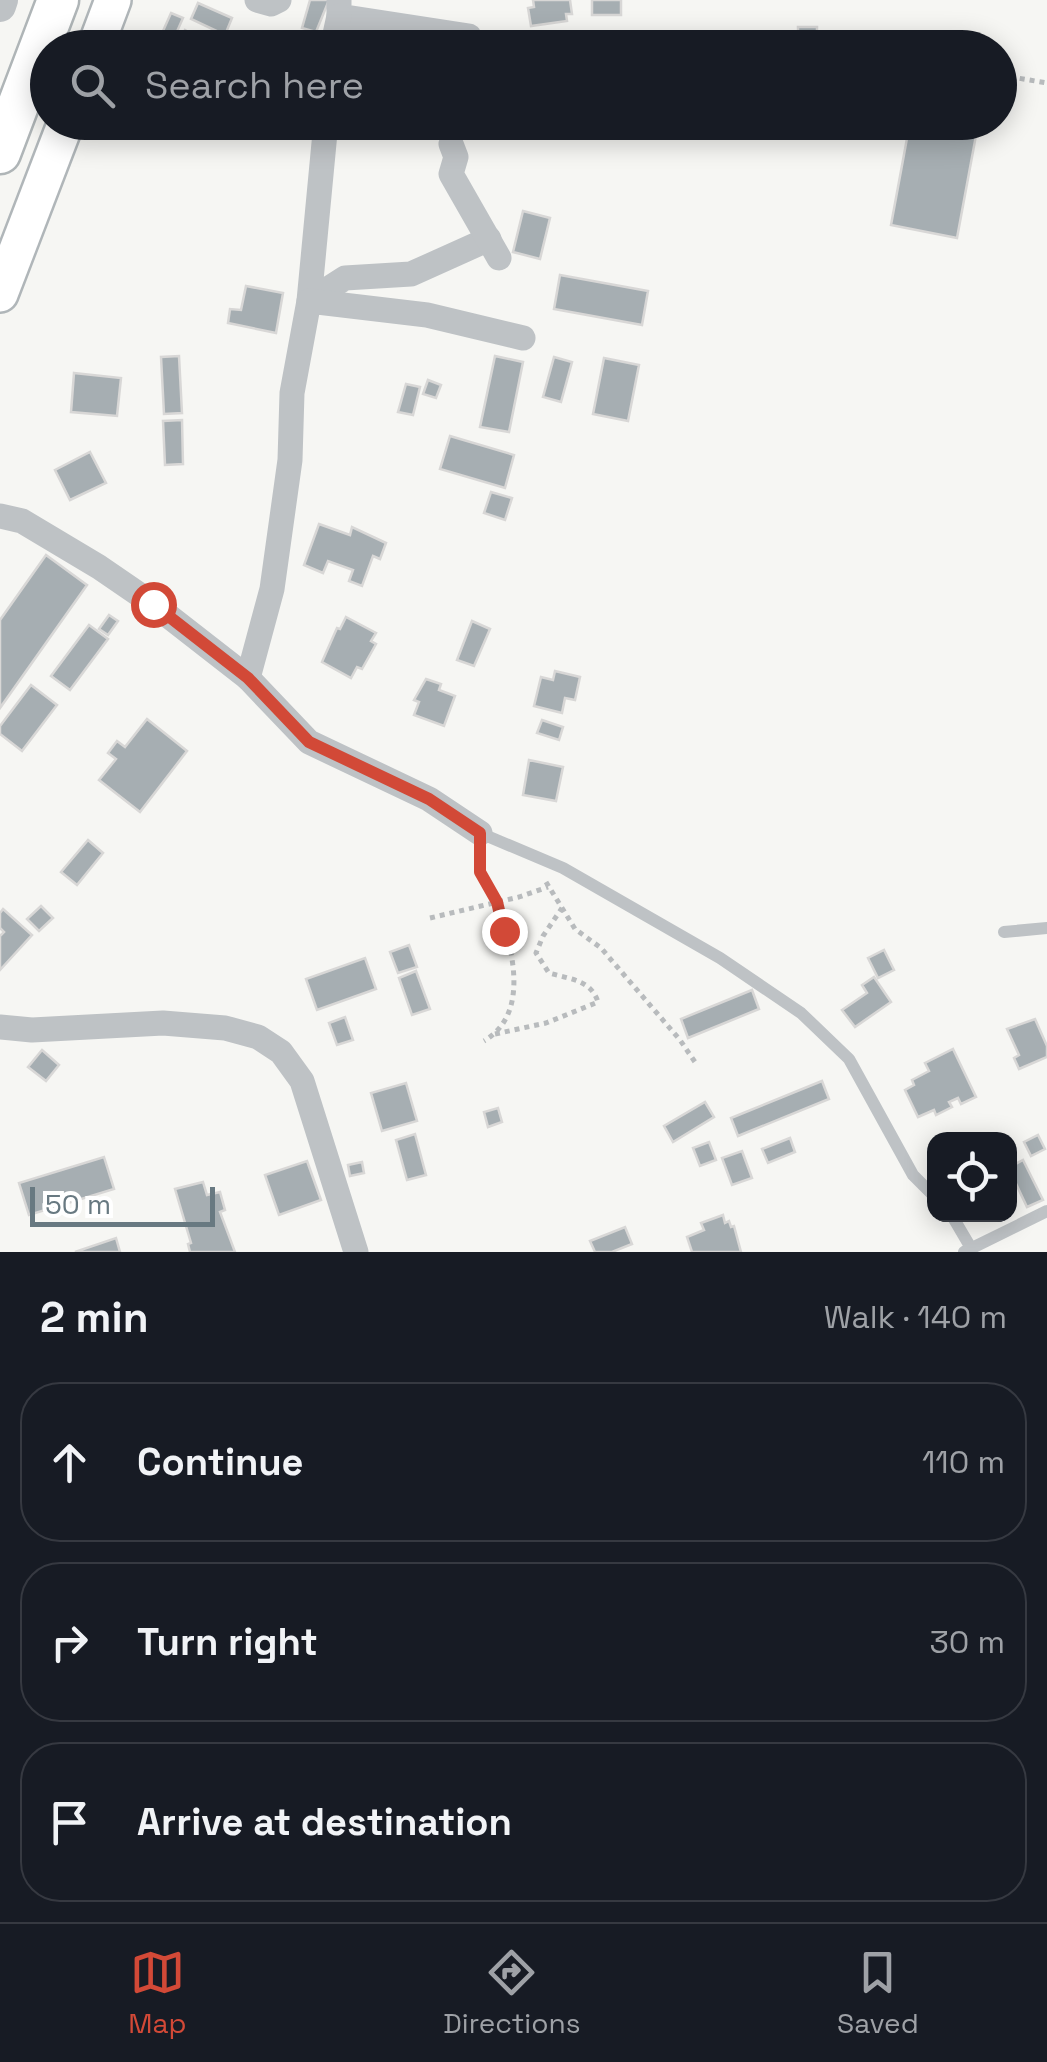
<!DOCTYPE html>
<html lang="en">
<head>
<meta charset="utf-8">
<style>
	:root { --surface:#171b24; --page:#20242c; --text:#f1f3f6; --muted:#9ea1a6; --line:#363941; --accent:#d24937 }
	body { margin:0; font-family:"Space Grotesk",sans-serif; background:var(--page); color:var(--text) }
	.controls { position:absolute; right:30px; bottom:30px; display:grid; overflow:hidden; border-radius:20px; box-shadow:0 5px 25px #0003 }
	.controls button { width:90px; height:90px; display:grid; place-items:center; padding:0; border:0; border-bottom:2px solid var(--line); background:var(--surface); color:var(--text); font:50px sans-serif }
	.scale { position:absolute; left:30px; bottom:25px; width:185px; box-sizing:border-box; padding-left:10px; border:5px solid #687981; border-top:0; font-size:28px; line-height:35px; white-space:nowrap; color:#687981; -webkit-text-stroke:8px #fff; paint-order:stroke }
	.stop { position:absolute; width:30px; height:30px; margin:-22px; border:8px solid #d24937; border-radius:50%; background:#fff }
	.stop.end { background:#d24937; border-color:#fff; box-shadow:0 2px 10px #0008 }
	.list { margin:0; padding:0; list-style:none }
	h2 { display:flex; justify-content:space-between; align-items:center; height:130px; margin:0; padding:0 40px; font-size:42px }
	h2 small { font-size:32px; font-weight:400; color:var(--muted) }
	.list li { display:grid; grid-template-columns:65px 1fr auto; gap:30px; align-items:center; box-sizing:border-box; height:160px; margin:0 20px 20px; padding:0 20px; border:2px solid var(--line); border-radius:40px }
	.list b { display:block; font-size:38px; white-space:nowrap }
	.list em { font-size:32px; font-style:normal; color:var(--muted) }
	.icon { flex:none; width:55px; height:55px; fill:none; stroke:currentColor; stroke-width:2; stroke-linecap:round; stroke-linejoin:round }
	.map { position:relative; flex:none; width:1047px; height:1252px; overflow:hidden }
	.search { position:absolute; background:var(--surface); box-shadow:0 5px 25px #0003; left:30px; right:30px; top:30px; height:110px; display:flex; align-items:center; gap:25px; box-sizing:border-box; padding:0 35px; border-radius:55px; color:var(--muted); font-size:38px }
	.sheet { height:670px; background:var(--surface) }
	nav { display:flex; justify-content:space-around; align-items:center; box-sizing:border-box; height:140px; border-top:2px solid var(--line); background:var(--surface); font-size:28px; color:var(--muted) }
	nav a { display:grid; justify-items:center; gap:5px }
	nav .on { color:var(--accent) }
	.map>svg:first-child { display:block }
	.building { fill:#a6aeb2; stroke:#d8d7d6; stroke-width:2.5 }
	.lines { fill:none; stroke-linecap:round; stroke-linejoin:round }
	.secondary-casing { stroke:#b0b6b9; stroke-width:40 }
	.primary-casing { stroke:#afb5b7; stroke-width:45 }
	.path { stroke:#b8bbbd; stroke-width:5; stroke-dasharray:5 5; stroke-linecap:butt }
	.service { stroke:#bec2c5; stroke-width:12 }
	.minor { stroke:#bec2c5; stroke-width:25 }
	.tertiary { stroke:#bec2c5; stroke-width:32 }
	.secondary { stroke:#fff; stroke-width:35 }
	.primary { stroke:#fff; stroke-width:40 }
	.route { stroke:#d24937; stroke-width:12 }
</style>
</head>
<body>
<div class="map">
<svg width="1047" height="1252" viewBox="0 0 1047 1252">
	<rect width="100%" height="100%" fill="#f6f6f3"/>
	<g class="building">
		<polygon points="310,0 329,0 316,32 302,28"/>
		<polygon points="533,0 570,0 572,14 566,14 567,21 531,26 528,8 534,7"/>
		<rect x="592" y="0" width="29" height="15"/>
		<polygon points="198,3 232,18 225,35 191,19"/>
		<polygon points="171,13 183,18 175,36 163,31"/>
		<rect x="798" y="27" width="19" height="18"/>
		<polygon points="185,30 195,36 188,48 175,48"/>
		<polygon points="212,35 221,41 217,48 205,48"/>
		<polygon points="388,36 389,48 378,48 376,38"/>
		<polygon points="400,122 444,122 443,131 400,126"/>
		<polygon points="550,122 582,122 580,129"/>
		<polygon points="910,122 936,122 977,130 957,238 891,225"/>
		<polygon points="523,211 550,218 540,259 513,252"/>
		<polygon points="560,275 648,291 642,325 554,309"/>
		<polygon points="246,286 283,293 276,333 228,323 230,309 241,310"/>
		<polygon points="179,356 182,413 164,414 161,357"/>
		<polygon points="495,356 523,362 509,432 480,427"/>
		<polygon points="554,357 572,362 561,402 543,397"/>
		<polygon points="604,358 639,365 628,421 593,414"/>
		<polygon points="74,373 121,378 117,416 71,412"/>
		<polygon points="428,380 441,385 436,398 423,394"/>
		<polygon points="406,384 420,387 413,415 398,412"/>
		<polygon points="182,420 183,464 165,465 163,421"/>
		<polygon points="450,436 514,455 505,488 440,469"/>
		<polygon points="90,452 106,483 70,500 55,470"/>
		<polygon points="491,492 512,498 505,520 484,513"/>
		<polygon points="319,524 350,535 352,527 386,543 380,559 373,556 362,586 349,581 353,570 328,561 323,573 304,565"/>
		<polygon points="46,555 87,585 0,708 0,620"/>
		<polygon points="109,615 118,621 108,635 99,629"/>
		<polygon points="346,617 376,633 371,641 376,644 362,669 357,667 351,678 322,662 337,628 340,629"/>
		<polygon points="472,621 490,629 474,666 457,660"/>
		<polygon points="89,625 108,639 70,690 51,676"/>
		<polygon points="555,671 580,677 575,700 565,698 562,713 534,706 541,677 553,680"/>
		<polygon points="426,679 441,684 439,690 455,696 444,726 414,715 419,702 414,700"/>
		<polygon points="31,685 57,705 22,751 0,734 0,726"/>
		<polygon points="147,719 187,751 140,812 99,780 116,759 108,753 117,741 125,747"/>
		<polygon points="542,720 563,727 559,740 537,733"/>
		<polygon points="529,760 563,767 556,801 523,795"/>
		<polygon points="88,840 103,853 77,885 61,872"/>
		<polygon points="41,906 53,918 39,931 27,919"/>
		<polygon points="3,909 32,935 0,970 0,936 4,932 0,928 0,913"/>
		<polygon points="409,945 417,967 398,973 390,952"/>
		<polygon points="884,950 894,970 878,978 868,958"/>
		<polygon points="365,958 376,989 317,1010 306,979"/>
		<polygon points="416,971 430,1009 412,1015 399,978"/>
		<polygon points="874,977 891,1002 855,1027 842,1010 867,993 862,985"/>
		<polygon points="752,990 759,1009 688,1038 681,1019"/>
		<polygon points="345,1017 353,1040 337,1045 329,1023"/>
		<polygon points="1035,1019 1047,1046 1047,1057 1019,1069 1014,1058 1019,1055 1007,1029"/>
		<polygon points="953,1049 976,1097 961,1104 958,1098 949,1102 952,1107 936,1115 934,1110 918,1117 905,1090 914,1085 912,1080 929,1071 925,1063"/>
		<polygon points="42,1050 59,1065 46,1081 28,1067"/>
		<polygon points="822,1081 829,1099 738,1136 731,1118"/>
		<polygon points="406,1083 417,1121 382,1131 371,1093"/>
		<polygon points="705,1102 714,1117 673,1142 664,1126"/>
		<polygon points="498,1108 502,1122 488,1127 484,1112"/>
		<polygon points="415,1134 426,1175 407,1180 396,1140"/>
		<polygon points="1038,1135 1045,1149 1031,1156 1024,1142"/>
		<polygon points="790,1138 795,1152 768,1163 762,1149"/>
		<polygon points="709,1142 716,1160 700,1166 693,1148"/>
		<polygon points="742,1151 752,1178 732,1185 722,1158"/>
		<polygon points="104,1157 114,1189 29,1215 19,1183"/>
		<polygon points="1023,1160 1043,1200 1027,1207 1010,1171 1010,1167"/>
		<polygon points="307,1161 321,1200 279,1215 265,1175"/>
		<polygon points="362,1162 364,1173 350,1176 348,1165"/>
		<polygon points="203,1182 207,1195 220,1192 225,1210 220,1212 235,1252 190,1252 188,1244 191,1243 175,1189"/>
		<polygon points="723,1215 725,1223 729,1221 731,1227 734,1226 741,1252 692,1252 687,1237 704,1230 701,1223"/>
		<polygon points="625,1227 632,1244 612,1252 595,1252 590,1241"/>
		<polygon points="116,1238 120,1252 75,1252"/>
	</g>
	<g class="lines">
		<g class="secondary-casing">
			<g id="secondary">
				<polyline points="95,48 113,0"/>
				<polyline points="0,294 66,122"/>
			</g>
		</g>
		<g class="primary-casing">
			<polyline id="primary" points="0,153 58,0"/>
		</g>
		<g class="path">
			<polyline points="491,43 516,48"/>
			<polyline points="1000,75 1047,83"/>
			<path d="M 480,856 C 480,880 492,885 498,906 C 512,948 531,1013 484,1041"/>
			<polyline points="546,882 575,929 601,948 680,1040 697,1065"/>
			<polyline points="430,918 519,897 548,887"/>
			<path d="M 495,1034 L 546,1023 L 598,1002 C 591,980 570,979 549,973 L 536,953 L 543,936 L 562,908"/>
		</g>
		<g class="service">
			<polyline points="480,833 563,868 720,958 801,1013 849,1059 913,1175 934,1196"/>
			<polyline points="1004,932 1047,928"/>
			<polyline points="951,1214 971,1248"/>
			<polyline points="964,1252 1047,1211"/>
		</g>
		<g class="minor">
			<polyline points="257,0 271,4 279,0"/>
			<polyline points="339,0 339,16 469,36"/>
			<polyline points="332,48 339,16"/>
			<polyline points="326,122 309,301 345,278 411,274 489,239"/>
			<polyline points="451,144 456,157 451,174 499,258"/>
			<polyline points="0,516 22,521 99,567 153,604 248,678 309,742 429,799 480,833"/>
			<polyline points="248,678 272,589 290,460 292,393 309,301 427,315 523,338"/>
			<polyline points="0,1027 32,1030 163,1023 225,1028 258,1037 281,1052 302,1081 356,1252"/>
		</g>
		<polyline class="tertiary" points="0,6 2,0"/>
		<use href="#secondary" class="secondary"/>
		<use href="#primary" class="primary"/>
	</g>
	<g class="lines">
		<polyline class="route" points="153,604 248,678 309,742 429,799 480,833 480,872 497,902 504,931"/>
	</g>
</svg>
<div class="controls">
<button><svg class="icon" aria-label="locate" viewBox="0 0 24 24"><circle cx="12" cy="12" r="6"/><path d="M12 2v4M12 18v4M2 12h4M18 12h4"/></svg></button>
</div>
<div class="scale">50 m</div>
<div class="stop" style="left:153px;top:604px"></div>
<div class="stop end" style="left:504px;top:931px"></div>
<div class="search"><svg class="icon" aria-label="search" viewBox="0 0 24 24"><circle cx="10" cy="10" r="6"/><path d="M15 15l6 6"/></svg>Search here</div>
</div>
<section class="sheet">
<h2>2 min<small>Walk · 140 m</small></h2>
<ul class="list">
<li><svg class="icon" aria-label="ahead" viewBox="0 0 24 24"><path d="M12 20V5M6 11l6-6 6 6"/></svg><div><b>Continue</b></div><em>110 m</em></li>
<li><svg class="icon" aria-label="right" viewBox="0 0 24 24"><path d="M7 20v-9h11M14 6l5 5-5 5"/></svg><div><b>Turn right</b></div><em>30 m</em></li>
<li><svg class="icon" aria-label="arrive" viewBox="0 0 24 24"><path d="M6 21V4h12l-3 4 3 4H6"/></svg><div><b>Arrive at destination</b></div></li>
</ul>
</section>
<nav>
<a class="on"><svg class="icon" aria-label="map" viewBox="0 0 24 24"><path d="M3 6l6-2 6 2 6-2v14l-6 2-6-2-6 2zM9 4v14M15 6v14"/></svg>Map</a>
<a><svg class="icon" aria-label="directions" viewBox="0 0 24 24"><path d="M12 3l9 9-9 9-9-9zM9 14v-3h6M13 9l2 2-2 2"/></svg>Directions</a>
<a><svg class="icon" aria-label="saved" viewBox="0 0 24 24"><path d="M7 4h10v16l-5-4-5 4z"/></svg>Saved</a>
</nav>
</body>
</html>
